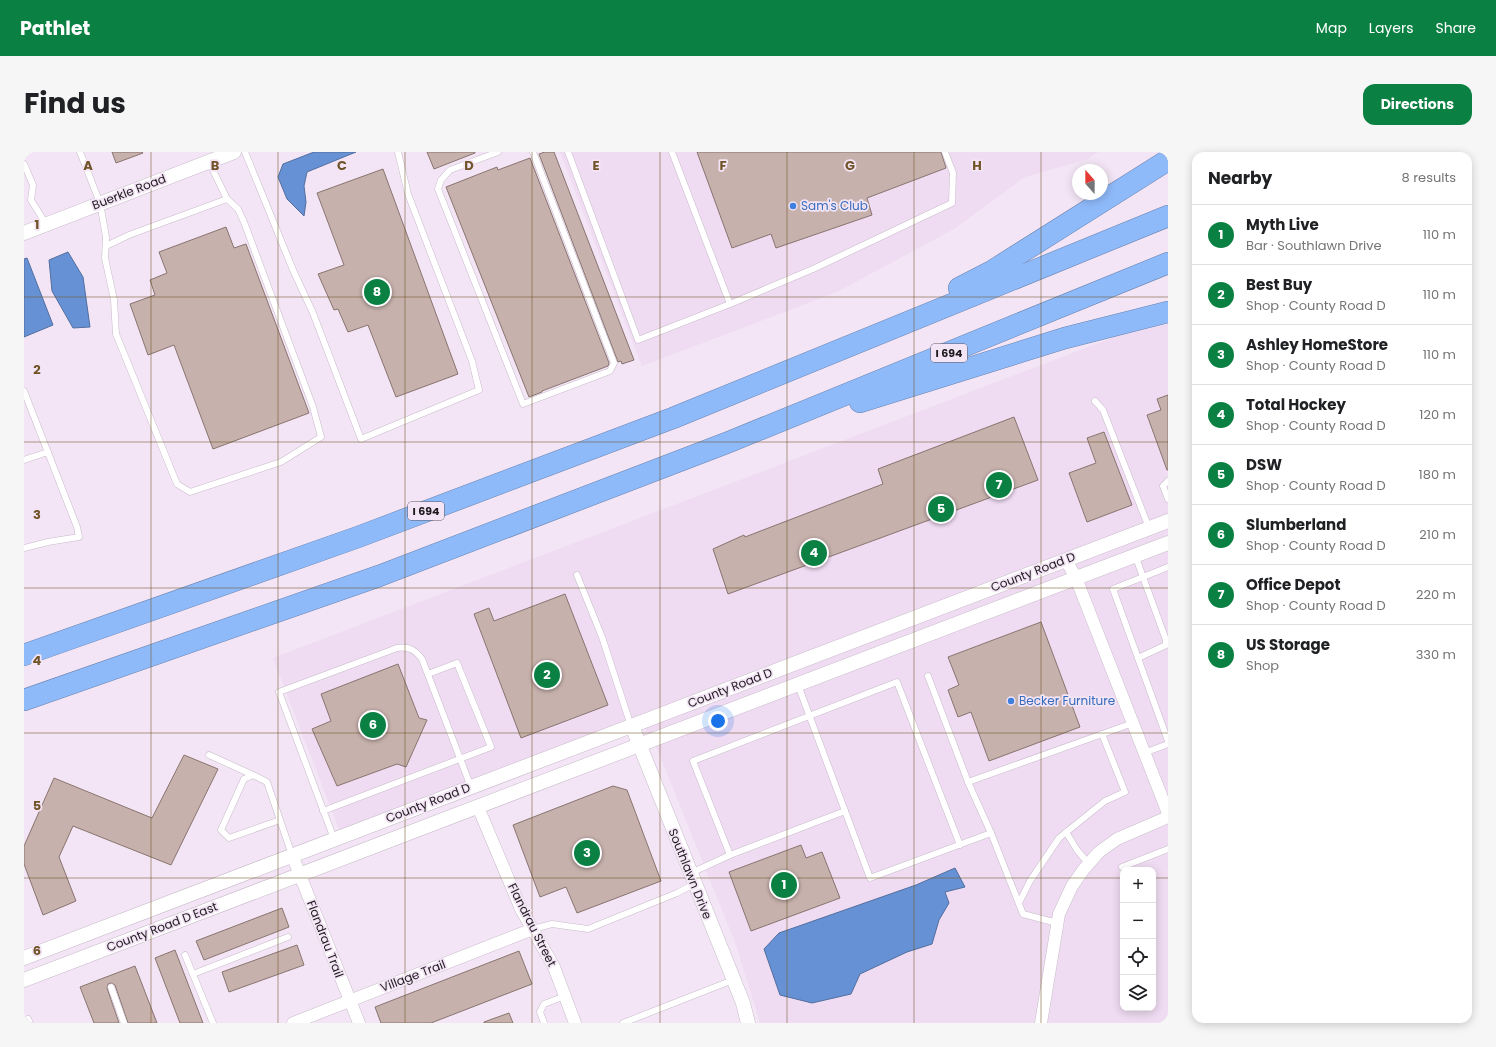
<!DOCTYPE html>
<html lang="en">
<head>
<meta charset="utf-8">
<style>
	:root { --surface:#fff; --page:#f6f6f6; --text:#202124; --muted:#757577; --line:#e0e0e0; --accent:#0b8043 }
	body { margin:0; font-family:Poppins,sans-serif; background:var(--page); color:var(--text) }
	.controls { position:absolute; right:12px; bottom:12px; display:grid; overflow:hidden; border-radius:8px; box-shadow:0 2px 10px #0003 }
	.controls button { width:36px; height:36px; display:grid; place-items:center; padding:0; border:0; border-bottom:1px solid var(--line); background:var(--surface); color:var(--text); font:20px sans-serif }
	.compass { position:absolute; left:1048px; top:12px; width:36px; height:36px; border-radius:50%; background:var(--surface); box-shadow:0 2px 10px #0003; rotate:339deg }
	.you { position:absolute; left:694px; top:569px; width:14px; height:14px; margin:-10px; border:3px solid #fff; border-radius:50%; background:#1a73e8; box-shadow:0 0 0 6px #1a73e833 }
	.badge { display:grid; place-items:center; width:26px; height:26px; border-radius:50%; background:var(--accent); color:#fff; font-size:13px; font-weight:700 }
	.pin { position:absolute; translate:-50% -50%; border:2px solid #fff; box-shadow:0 1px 4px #0006 }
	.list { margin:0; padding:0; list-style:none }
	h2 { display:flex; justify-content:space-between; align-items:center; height:52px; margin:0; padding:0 16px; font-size:17px }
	h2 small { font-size:13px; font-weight:400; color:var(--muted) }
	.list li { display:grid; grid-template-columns:26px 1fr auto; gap:12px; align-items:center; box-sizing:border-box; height:60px; padding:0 16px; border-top:1px solid var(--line) }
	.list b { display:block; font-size:15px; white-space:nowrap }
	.list p { margin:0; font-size:13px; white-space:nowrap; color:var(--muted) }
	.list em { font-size:13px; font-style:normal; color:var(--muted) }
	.icon { flex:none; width:22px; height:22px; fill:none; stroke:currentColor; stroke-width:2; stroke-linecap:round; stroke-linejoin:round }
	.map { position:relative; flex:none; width:1144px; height:871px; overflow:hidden; border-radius:12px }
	header { display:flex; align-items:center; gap:24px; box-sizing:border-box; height:56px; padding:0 20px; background:var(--accent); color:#fff }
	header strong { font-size:19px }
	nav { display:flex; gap:22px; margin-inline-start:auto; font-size:14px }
	.intro { display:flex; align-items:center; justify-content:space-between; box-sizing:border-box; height:96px; padding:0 24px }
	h1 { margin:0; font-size:28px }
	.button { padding:10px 18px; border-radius:12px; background:var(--accent); color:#fff; font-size:14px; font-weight:700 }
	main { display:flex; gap:24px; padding:0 24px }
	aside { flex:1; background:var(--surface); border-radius:12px; box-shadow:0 2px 10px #0003 }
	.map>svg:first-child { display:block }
	.built { fill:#efdbf2; fill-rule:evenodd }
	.water { fill:#6692d5; stroke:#516e9e }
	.building { fill:#c7b1ac; stroke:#88746f }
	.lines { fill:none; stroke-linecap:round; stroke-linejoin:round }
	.service-casing { stroke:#c8bbca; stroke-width:7 }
	.minor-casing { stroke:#c8bbca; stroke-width:13 }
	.tertiary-casing { stroke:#c8bbca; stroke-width:15 }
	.motorway-casing { stroke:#6882ad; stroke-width:22 }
	.service { stroke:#fff; stroke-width:6 }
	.minor { stroke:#fff; stroke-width:12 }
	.tertiary { stroke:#fff; stroke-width:14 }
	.motorway { stroke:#8fbafa; stroke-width:21 }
	.grid { fill:none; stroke:#705327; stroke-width:1; stroke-opacity:0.55 }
	.shop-dot { fill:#3f7fe0; stroke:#f3e5f5; stroke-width:1.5 }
	.labels { text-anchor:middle; stroke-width:3.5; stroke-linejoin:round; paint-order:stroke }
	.shield { fill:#f3e5f5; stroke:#5f575f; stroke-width:1 }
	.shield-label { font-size:11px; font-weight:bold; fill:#1f1a1f }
	.street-label { font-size:12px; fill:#1f1a1f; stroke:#f3e5f5 }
	.shop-label { font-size:12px; fill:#366cbe; stroke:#f3e5f5; text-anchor:start }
	.grid-label { font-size:13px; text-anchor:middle; font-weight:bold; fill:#705327; stroke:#f3e5f5; stroke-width:3.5; stroke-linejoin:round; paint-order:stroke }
</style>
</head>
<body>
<header>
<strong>Pathlet</strong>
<nav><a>Map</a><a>Layers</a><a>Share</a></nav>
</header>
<div class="intro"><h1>Find us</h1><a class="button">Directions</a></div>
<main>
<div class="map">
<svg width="1144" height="871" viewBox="0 0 1144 871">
	<rect width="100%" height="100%" fill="#f3e5f5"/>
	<g class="built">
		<polygon points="536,0 1074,0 1064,7 1001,25 930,77 813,140 618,214"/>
		<path d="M 1144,172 L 1144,871 L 736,871 L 711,790 L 629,587 L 617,571 L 318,685 L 249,506 L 1093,184 ZM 1099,718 L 1129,718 L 1129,856 L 1099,856 Z"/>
	</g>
	<g class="water">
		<polygon points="290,0 332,0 283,20 280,34 282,50 280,64 263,47 254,25 259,12"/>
		<polygon points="44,100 59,125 66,175 49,176 28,139 25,108"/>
		<polygon points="3,106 29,173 0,185 0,107"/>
		<polygon points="931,716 941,735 921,740 925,751 915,768 908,792 883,800 836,822 827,842 788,851 756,843 740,797 755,781 892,733"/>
	</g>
	<g class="building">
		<polygon points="88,0 118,0 119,1 92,11"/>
		<polygon points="403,0 451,0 451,1 410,17"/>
		<polygon points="521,0 530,0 610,208 598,212 597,209 594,210 515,2"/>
		<polygon points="673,0 917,0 922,16 843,46 848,63 752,96 747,82 708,96"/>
		<polygon points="506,6 585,211 584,214 518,239 518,240 505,245 422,35 473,15 474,18"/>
		<polygon points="359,17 434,222 372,245 344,173 324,180 314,157 310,158 294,122 320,113 293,41"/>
		<polygon points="202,75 210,96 222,92 285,261 189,297 150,193 124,203 106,152 131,143 126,128 143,121 135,100"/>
		<polygon points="1144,243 1144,318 1143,318 1123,263 1137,258 1133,247"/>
		<polygon points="990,265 1014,328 704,442 689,397 720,383 721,385 859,332 854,317"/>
		<polygon points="1080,280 1108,353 1063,370 1045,321 1072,311 1063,286"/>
		<polygon points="541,442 584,553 497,586 450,462 465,456 470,469"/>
		<polygon points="1017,470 1056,575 965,609 947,560 934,565 924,538 935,533 924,505"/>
		<polygon points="374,512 395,566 403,568 382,615 373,612 313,634 288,577 307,569 297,542"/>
		<polygon points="160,603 194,617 147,713 49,674 35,705 52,749 19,763 0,712 0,694 30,626 128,666"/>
		<polygon points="589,634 603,638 637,729 553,761 542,735 516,745 489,673"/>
		<polygon points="777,693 782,706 798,700 816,746 727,779 705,720"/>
		<polygon points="258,756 265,775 180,808 172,789"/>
		<polygon points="273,793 280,813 205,840 198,820"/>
		<polygon points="151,798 179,871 156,871 131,806"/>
		<polygon points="495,799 508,832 407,871 357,871 351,855"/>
		<polygon points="111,814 133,871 104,871 91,833 87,831 84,832 83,836 95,871 70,871 56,835"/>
		<polygon points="485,861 489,871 460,871 460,870"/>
	</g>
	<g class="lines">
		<g class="service-casing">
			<g id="service">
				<polyline points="56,0 76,51 82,85 81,106 90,148 92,182 153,332 166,340 257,310 297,285 289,255 220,70 214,57 203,47 185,10"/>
				<polyline points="221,0 269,118 289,161 337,287 455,238 448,209 384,42 374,0"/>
				<polyline points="474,0 426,18 417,28 414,37 499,252 586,219 590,211 509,0"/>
				<polyline points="544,0 614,188 706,152 789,117 928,51 929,21 921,0"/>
				<polyline points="648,0 706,152"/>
				<polyline points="0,12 9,33 7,48 22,72"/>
				<polyline points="82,94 105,83 203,47"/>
				<polyline points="0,239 53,375 55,385 24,390 0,396"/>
				<polyline points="1071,249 1079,258 1125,376"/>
				<polyline points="0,308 24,300"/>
				<polyline points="1144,329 1139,334 1144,347"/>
				<polyline points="1111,403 1119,425 1089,437 1144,589"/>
				<polyline points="553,423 578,485 607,574"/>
				<polyline points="1114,506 1142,493 1142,488 1119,425 1144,415"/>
				<polyline points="904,524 944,630"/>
				<polyline points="774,533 821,659"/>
				<polyline points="1120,601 1144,592"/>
				<polyline points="185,603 229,623"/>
				<polyline points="299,659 467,595 433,511 404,522"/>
				<polyline points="256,668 205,686 197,678 220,627 229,623 243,630 268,703"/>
				<polyline points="1042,680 1053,698 1065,712"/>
				<polyline points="967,681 999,762 1033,771"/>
				<path d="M 310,687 L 255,540 L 373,496 C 385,494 391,498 398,507 L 447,635"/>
				<polyline points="706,703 669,609 873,530 936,693"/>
				<polyline points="1098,715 1144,697"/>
				<polyline points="667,721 706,703 821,659 846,726 967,681 944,630 1109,571"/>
				<polyline points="995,751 1006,729 1035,686 1081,649 1101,640 1078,582"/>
				<polyline points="509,777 528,772 564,777 653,741 670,732"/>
				<polyline points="161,803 189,871"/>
				<polyline points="169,822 264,785"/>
				<polyline points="87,835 100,871"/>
				<polyline points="4,867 6,871"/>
				<polyline points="520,871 516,860 520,852 541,844"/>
				<polyline points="599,871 709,828"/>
			</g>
		</g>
		<g class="minor-casing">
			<g id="minor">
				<polyline points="1042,408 1052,426 1144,661"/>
				<polyline points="454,655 497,757 530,815 551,871"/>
				<polyline points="268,703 335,871"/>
				<polyline points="269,871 509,777"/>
				<polyline points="1017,871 1035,762 1048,734 1060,717 1075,700 1093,687 1144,665"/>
			</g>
		</g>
		<g class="tertiary-casing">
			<g id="tertiary">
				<polyline points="0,81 210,0"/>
				<polyline points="608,574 719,851 724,871"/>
				<polyline points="0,806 1144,369"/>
				<polyline points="0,828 1144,391"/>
			</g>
		</g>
		<g class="motorway-casing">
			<g id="motorway">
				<polyline points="935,136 968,119 1144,8"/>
				<polyline points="836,250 1041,186 1144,160"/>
				<polyline points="0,503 334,385 649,266 1144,64"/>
				<polyline points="0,548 355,424 705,290 1144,111"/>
			</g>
		</g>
		<use href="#service" class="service"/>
		<use href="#minor" class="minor"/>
		<use href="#tertiary" class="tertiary"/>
		<use href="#motorway" class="motorway"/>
	</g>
	<path class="grid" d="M 127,0 L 127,871M 254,0 L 254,871M 381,0 L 381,871M 508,0 L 508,871M 636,0 L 636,871M 763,0 L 763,871M 890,0 L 890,871M 1017,0 L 1017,871M 0,145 L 1144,145M 0,290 L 1144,290M 0,436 L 1144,436M 0,581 L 1144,581M 0,726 L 1099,726M 1129,726 L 1144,726"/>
	<g class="shop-dot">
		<circle cx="769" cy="54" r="4"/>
		<circle cx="987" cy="549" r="4"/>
	</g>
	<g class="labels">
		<g class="shield">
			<rect x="907" y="192" width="36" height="18" rx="3"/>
			<rect x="384" y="350" width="36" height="18" rx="3"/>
		</g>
		<g class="shield-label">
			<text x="925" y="205">I 694</text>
			<text x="402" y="363">I 694</text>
		</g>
		<g class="street-label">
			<text transform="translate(105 40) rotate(-21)" y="4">Buerkle Road</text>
			<text transform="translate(1009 420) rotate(-21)" y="4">County Road D</text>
			<text transform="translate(706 536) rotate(-21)" y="4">County Road D</text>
			<text transform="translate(404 651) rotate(-21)" y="4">County Road D</text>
			<text transform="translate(666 722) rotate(68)" y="4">Southlawn Drive</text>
			<text transform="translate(508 773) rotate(63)" y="4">Flandrau Street</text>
			<text transform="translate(138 775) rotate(-21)" y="4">County Road D East</text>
			<text transform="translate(301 787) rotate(69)" y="4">Flandrau Trail</text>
			<text transform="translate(389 824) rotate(-21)" y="4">Village Trail</text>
		</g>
		<g class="shop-label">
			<text x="777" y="58">Sam's Club</text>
			<text x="995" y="553">Becker Furniture</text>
		</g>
	</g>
	<g class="grid-label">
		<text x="64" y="18">A</text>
		<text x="191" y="18">B</text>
		<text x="318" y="18">C</text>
		<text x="445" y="18">D</text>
		<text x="572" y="18">E</text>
		<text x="699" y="18">F</text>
		<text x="826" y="18">G</text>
		<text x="953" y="18">H</text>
		<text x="13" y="77">1</text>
		<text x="13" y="222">2</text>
		<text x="13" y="367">3</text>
		<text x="13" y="513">4</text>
		<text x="13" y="658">5</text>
		<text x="13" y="803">6</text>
	</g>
</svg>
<div class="controls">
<button>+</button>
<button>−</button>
<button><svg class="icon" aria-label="locate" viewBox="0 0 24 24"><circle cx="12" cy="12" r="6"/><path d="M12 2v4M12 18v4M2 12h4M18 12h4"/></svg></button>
<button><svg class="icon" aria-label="layers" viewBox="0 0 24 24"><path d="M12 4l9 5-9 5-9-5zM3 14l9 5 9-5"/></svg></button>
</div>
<svg class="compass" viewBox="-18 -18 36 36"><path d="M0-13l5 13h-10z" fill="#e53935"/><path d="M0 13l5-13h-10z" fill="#757577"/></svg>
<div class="you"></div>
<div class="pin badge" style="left:760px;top:733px">1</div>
<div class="pin badge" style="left:523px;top:523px">2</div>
<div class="pin badge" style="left:563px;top:701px">3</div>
<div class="pin badge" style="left:790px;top:401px">4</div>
<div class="pin badge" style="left:917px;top:357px">5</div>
<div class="pin badge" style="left:349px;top:573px">6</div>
<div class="pin badge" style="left:975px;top:333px">7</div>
<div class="pin badge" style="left:353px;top:140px">8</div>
</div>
<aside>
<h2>Nearby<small>8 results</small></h2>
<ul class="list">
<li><span class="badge">1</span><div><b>Myth Live</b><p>Bar · Southlawn Drive</p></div><em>110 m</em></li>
<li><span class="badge">2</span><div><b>Best Buy</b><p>Shop · County Road D</p></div><em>110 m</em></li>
<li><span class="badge">3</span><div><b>Ashley HomeStore</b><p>Shop · County Road D</p></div><em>110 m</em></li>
<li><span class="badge">4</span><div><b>Total Hockey</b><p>Shop · County Road D</p></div><em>120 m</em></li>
<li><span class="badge">5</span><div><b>DSW</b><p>Shop · County Road D</p></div><em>180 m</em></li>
<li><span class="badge">6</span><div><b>Slumberland</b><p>Shop · County Road D</p></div><em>210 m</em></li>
<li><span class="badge">7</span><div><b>Office Depot</b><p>Shop · County Road D</p></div><em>220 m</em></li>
<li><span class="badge">8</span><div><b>US Storage</b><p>Shop</p></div><em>330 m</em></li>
</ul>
</aside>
</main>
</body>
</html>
